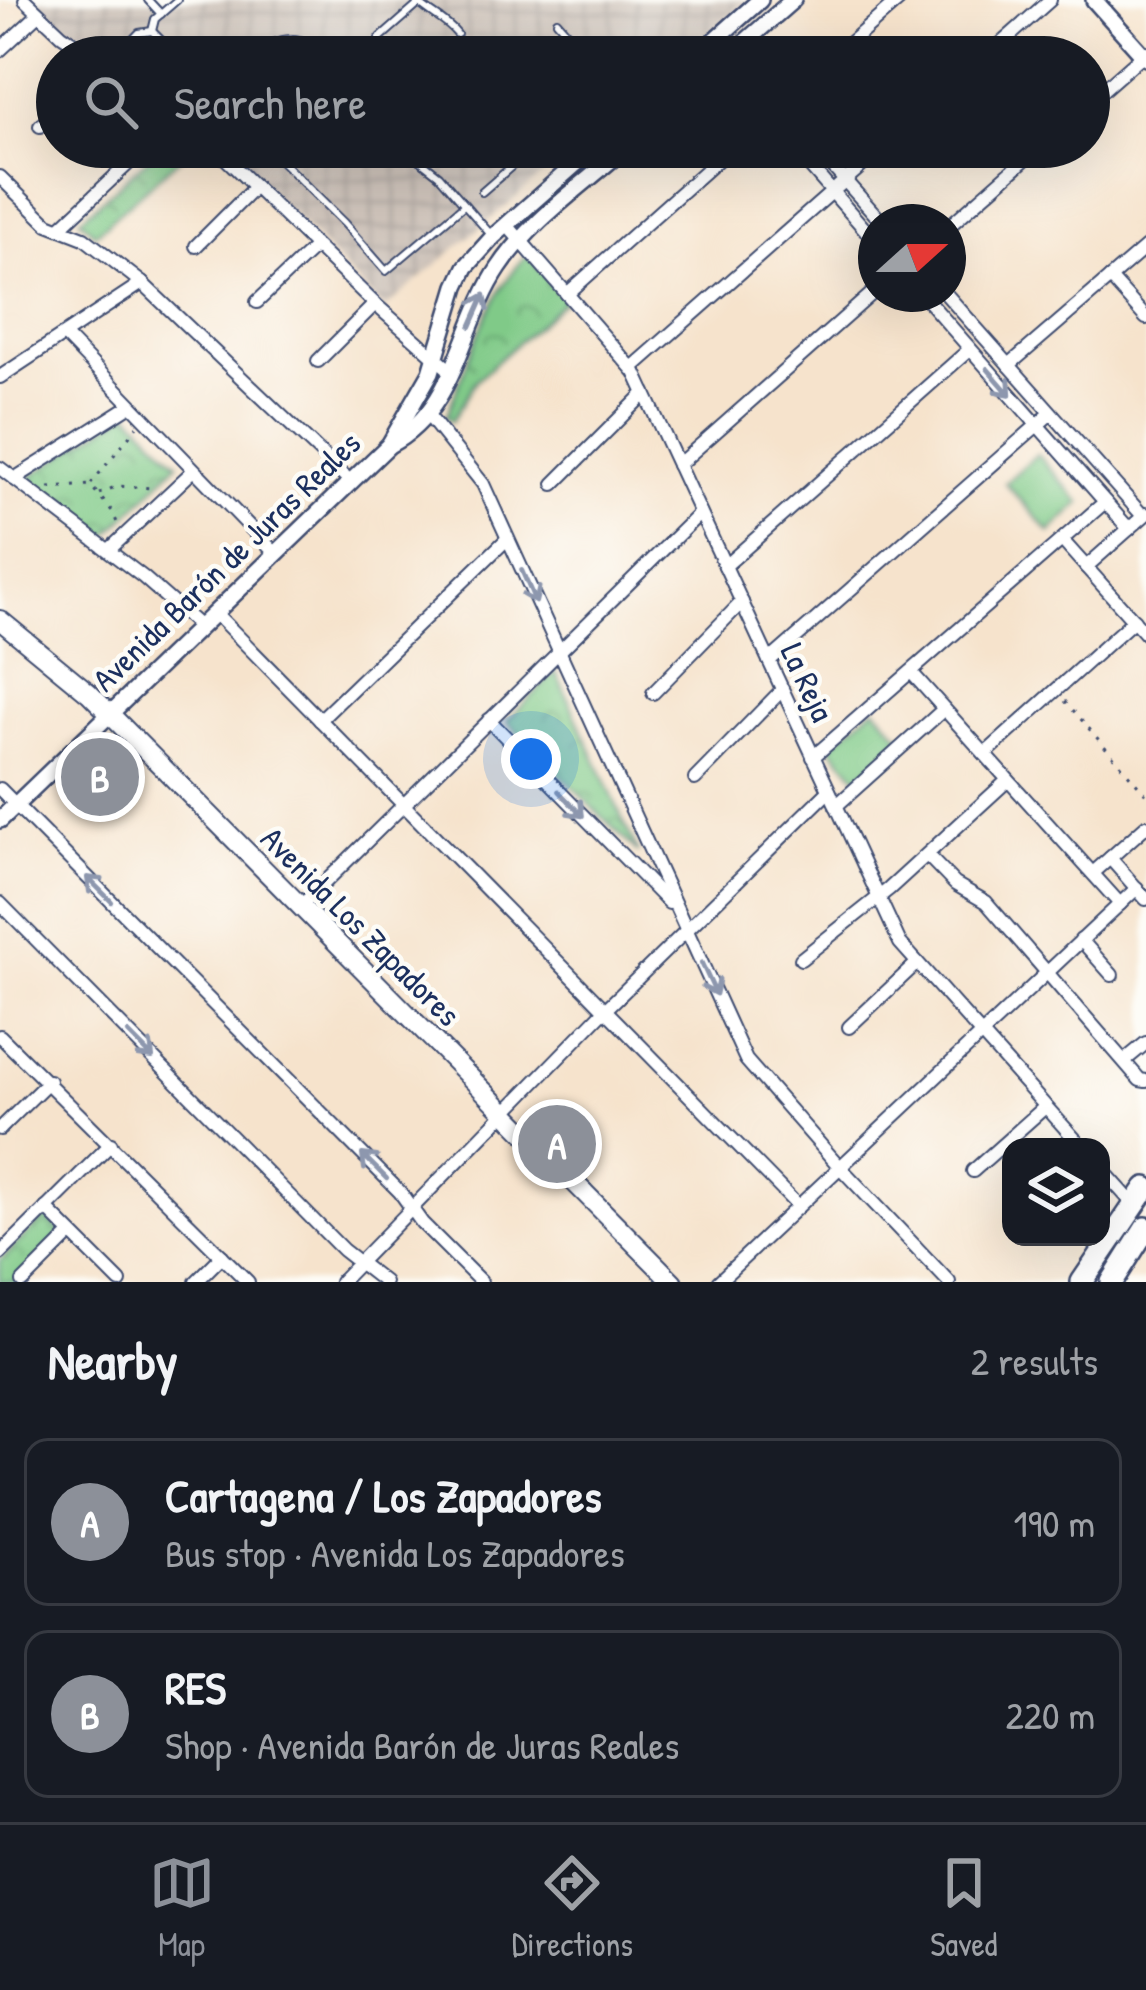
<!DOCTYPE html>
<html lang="en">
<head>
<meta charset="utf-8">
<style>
	:root { --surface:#171b24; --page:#20242c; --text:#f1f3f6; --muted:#9ea1a6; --line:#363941; --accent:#8c9099 }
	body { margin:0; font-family:"Patrick Hand",sans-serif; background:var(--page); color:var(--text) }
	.controls { position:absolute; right:36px; bottom:36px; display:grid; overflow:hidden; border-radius:24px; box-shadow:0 12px 48px #0002 }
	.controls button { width:108px; height:108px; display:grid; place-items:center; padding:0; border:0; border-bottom:3px solid var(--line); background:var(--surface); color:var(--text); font:60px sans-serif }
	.compass { position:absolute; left:858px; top:204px; width:108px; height:108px; border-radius:50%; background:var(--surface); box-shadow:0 12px 48px #0002; rotate:69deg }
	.you { position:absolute; left:531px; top:759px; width:42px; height:42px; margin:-30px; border:9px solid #fff; border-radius:50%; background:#1a73e8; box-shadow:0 0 0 18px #1a73e833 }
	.badge { display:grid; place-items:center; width:78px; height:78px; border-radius:50%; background:var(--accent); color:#fff; font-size:39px; font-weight:700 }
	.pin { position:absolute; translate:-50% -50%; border:6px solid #fff; box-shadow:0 3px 12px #0006 }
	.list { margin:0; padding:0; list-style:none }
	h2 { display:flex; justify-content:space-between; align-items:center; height:156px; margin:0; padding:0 48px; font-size:51px }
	h2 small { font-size:39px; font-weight:400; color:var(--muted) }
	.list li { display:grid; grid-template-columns:78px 1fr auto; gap:36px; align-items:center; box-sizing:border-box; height:168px; margin:0 24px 24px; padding:0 24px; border:3px solid var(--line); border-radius:24px }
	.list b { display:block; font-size:45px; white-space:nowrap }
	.list p { margin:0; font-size:39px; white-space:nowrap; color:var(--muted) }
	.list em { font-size:39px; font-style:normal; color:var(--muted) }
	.icon { flex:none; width:66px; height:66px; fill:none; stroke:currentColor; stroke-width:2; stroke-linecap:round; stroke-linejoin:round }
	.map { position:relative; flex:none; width:1146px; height:1282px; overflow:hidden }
	.search { position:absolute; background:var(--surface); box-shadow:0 12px 48px #0002; left:36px; right:36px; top:36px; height:132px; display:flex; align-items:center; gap:30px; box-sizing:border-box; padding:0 42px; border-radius:66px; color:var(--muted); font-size:45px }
	.sheet { height:540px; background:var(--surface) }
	nav { display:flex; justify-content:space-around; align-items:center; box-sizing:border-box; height:168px; border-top:3px solid var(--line); background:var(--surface); font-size:33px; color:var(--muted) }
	nav a { display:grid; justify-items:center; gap:6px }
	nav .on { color:var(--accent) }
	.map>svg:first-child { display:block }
	.industrial { fill:url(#industrial-grid) }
	.park { fill:url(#park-crowns); stroke:#4e7c73; stroke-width:3 }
	.pitch { fill:#80ca88; stroke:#4e7c73; stroke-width:3 }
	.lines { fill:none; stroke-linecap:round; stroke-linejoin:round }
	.service-casing { stroke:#3c4a6e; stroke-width:10 }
	.minor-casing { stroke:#3c4a6e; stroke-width:16 }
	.tertiary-casing { stroke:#3c4a6e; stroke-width:20 }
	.secondary-casing { stroke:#3c4a6e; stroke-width:22 }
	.primary-casing { stroke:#3c4a6e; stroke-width:26 }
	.path { stroke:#3c4a6e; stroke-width:3; stroke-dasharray:3 9; stroke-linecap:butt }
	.service { stroke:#fff; stroke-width:6 }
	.minor { stroke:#fff; stroke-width:12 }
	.tertiary { stroke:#fff; stroke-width:15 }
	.secondary { stroke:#fff; stroke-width:18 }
	.primary { stroke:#fff; stroke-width:21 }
	.oneway { stroke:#8d97ae }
	.labels { text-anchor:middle; stroke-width:9; stroke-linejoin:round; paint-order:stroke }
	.street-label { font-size:33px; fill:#1b2f5e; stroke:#fdfcf7 }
</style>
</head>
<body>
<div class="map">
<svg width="1146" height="1282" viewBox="0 0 1146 1282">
	<defs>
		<pattern id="industrial-grid" width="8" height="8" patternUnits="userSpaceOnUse" patternTransform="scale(3)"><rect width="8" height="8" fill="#cdc2b9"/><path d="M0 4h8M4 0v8" fill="none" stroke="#afa7a1"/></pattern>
		<pattern id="park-crowns" width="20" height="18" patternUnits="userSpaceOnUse" patternTransform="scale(3)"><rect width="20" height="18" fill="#80ca88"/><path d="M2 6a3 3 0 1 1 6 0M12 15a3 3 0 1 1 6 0" fill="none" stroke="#68a472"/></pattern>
	</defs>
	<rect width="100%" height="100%" fill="#fdfcf7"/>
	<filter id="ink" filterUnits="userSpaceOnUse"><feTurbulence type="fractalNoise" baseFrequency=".00833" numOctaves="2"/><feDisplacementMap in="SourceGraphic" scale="24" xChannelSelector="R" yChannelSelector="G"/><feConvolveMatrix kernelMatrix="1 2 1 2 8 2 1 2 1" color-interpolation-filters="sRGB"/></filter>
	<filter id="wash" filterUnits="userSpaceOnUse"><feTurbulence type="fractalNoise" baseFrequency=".004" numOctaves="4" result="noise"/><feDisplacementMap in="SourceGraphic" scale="48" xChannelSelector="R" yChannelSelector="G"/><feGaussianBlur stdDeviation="2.7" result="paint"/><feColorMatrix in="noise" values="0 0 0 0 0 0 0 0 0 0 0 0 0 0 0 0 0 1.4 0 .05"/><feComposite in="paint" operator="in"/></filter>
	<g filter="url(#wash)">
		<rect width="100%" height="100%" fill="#f6e3cc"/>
		<g class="industrial">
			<polygon points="35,0 748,0 681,57 113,57 50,16"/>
			<polygon points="226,147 575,147 384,309"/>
		</g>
		<g class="park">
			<polygon points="161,147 192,147 95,234 80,219"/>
			<path d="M 528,255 L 565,300 L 476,380 L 452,421 L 446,417 C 466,367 489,290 528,255 Z"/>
			<polygon points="129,412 178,463 106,537 28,478"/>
			<polygon points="556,672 638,853 507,721"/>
			<polygon points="46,1216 65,1236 18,1282 0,1282 0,1260"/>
		</g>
		<g class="pitch">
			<polygon points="1037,454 1081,503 1050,532 1005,483"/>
			<polygon points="875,707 902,738 858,778 830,746"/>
		</g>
	</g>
	<g filter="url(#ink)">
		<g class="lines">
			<g class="service-casing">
				<g id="service">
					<polyline points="148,0 161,14"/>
					<path d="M 415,0 C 429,14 445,19 457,34"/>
					<polyline points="557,21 589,57"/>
					<polyline points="152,31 155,19 177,0"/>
					<polyline points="379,39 419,4"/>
					<polyline points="116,57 139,33 152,31 178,57"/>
					<path d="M 245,57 C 275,40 299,27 325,57"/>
					<polyline points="267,147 344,223 386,271 464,205"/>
					<polyline points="403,147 439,175 493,237"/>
					<polyline points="482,192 534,147"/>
				</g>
			</g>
			<g class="minor-casing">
				<g id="minor">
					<polyline points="25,0 62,35 96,57"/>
					<polyline points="0,50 39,14"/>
					<polyline points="834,57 899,0"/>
					<polyline points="986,57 1050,0"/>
					<polyline points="1089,102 1146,52"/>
					<polyline points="40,126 57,110"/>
					<polyline points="214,147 375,304 452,372"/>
					<polyline points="793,147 876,242"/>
					<polyline points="815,147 882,222"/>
					<polyline points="0,177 48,224 84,238 142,283 351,482"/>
					<polyline points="507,225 635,372 900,943 1082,1147"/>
					<polyline points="948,227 1039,147"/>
					<polyline points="60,228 146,147"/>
					<polyline points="196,246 255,187"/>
					<polyline points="1110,278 1146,318"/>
					<polyline points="567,294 732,147"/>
					<polyline points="922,294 1129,529"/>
					<polyline points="946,294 1143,516"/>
					<polyline points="257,302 315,247"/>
					<polyline points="64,335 276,554"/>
					<polyline points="318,361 375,304"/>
					<polyline points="1009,365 1146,247"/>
					<polyline points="632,368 883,147"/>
					<polyline points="0,377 142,283"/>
					<polyline points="428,415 483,484 746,1060 839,1166 949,1282"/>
					<polyline points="678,465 876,290"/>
					<polyline points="0,468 143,577 200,627"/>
					<polyline points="14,479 131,405"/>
					<polyline points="554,484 645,393"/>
					<polyline points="1062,540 1146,634"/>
					<polyline points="109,550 194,470"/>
					<polyline points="725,566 970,349"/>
					<polyline points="1086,567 1146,514"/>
					<polyline points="215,613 798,1206"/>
					<polyline points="769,661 1051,413"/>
					<polyline points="911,672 1120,904"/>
					<polyline points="653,693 742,602"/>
					<polyline points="320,720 507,539"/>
					<polyline points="489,720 669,903"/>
					<polyline points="985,754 1134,620"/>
					<polyline points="813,757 1105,502"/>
					<polyline points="695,779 782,690"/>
					<polyline points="0,789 400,1192 422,1223 481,1282"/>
					<polyline points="836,806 944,709"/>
					<polyline points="927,855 955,884 986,902 1140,1080 1146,1081"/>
					<polyline points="1110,858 1146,899"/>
					<polyline points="1093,873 1146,826"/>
					<polyline points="0,903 343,1250 384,1282"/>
					<polyline points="300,907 700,513"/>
					<polyline points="1081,940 1112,975"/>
					<polyline points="801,959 889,889 1008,780"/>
					<polyline points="849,1027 916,964"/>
					<polyline points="0,1036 248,1282"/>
					<polyline points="1124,1061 1146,1043"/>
					<polyline points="0,1129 49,1081"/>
					<polyline points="1101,1168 1135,1206"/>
					<polyline points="973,1171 1045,1107"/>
					<polyline points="46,1208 120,1282"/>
					<polyline points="0,1254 111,1144"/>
					<polyline points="23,1282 71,1234"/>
					<polyline points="196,1282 222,1256"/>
					<polyline points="340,1282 605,1010 829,791"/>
					<polyline points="718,1282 1137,888"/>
				</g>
			</g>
			<g class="tertiary-casing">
				<g id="tertiary">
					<polyline points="1094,0 1146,58"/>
					<polyline points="696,57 760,0"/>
					<polyline points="728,57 793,0"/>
					<polyline points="389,445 431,372 457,286 466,267 493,237 595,147"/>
					<path d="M 0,820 L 389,445 C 457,410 460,326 499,268 C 530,221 585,184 626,147"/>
				</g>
			</g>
			<g class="secondary-casing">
				<polyline id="secondary" points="0,620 89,693 673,1282"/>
			</g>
			<g class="primary-casing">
				<g id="primary">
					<polyline points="1082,1282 1146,1188"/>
					<polyline points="1112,1282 1146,1228"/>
				</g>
			</g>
			<g class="path">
				<polyline points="91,484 137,426"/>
				<polyline points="49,488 90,485 112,511 119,527"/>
				<polyline points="99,494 117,486 154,488"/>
				<polyline points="1065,701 1146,794"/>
			</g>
			<use href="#service" class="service"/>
			<use href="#minor" class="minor"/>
			<use href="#tertiary" class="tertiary"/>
			<use href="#secondary" class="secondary"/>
			<use href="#primary" class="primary"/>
		</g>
		<defs><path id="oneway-shaft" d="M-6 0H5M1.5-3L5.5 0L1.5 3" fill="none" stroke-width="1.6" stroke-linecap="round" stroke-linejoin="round" transform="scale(3)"/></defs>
		<g class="oneway">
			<use href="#oneway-shaft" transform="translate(478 310) rotate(-66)"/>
			<use href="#oneway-shaft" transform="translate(999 382) rotate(49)"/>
			<use href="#oneway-shaft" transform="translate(529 587) rotate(66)"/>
			<use href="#oneway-shaft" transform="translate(571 804) rotate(46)"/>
			<use href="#oneway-shaft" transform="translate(99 889) rotate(-135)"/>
			<use href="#oneway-shaft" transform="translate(709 979) rotate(65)"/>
			<use href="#oneway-shaft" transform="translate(141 1046) rotate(45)"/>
			<use href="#oneway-shaft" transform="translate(374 1166) rotate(-135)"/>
		</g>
	</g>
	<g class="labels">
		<g class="street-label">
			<text transform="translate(226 561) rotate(-44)" y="12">Avenida Barón de Juras Reales</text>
			<text transform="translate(808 682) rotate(65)" y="12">La Reja</text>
			<text transform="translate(361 926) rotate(45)" y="12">Avenida Los Zapadores</text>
		</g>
	</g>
</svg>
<div class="controls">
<button><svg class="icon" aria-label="layers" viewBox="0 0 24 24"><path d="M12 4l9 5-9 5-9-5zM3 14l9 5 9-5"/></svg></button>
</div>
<svg class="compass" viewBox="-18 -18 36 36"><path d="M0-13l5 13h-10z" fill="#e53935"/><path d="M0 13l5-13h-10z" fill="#9ea1a6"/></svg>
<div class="you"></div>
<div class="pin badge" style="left:557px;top:1144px">A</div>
<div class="pin badge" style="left:100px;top:777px">B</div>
<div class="search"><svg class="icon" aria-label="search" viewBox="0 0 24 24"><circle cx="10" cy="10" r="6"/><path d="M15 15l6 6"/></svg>Search here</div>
</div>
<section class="sheet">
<h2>Nearby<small>2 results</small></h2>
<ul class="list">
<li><span class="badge">A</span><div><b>Cartagena / Los Zapadores</b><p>Bus stop · Avenida Los Zapadores</p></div><em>190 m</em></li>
<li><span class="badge">B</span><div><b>RES</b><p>Shop · Avenida Barón de Juras Reales</p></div><em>220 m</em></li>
</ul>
</section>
<nav>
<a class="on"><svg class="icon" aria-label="map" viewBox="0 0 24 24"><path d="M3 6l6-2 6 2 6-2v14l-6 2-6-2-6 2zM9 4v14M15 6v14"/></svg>Map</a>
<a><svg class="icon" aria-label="directions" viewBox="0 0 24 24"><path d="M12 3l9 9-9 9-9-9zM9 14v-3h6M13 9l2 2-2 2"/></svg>Directions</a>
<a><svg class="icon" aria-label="saved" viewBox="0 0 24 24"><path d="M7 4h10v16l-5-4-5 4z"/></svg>Saved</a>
</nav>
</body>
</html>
